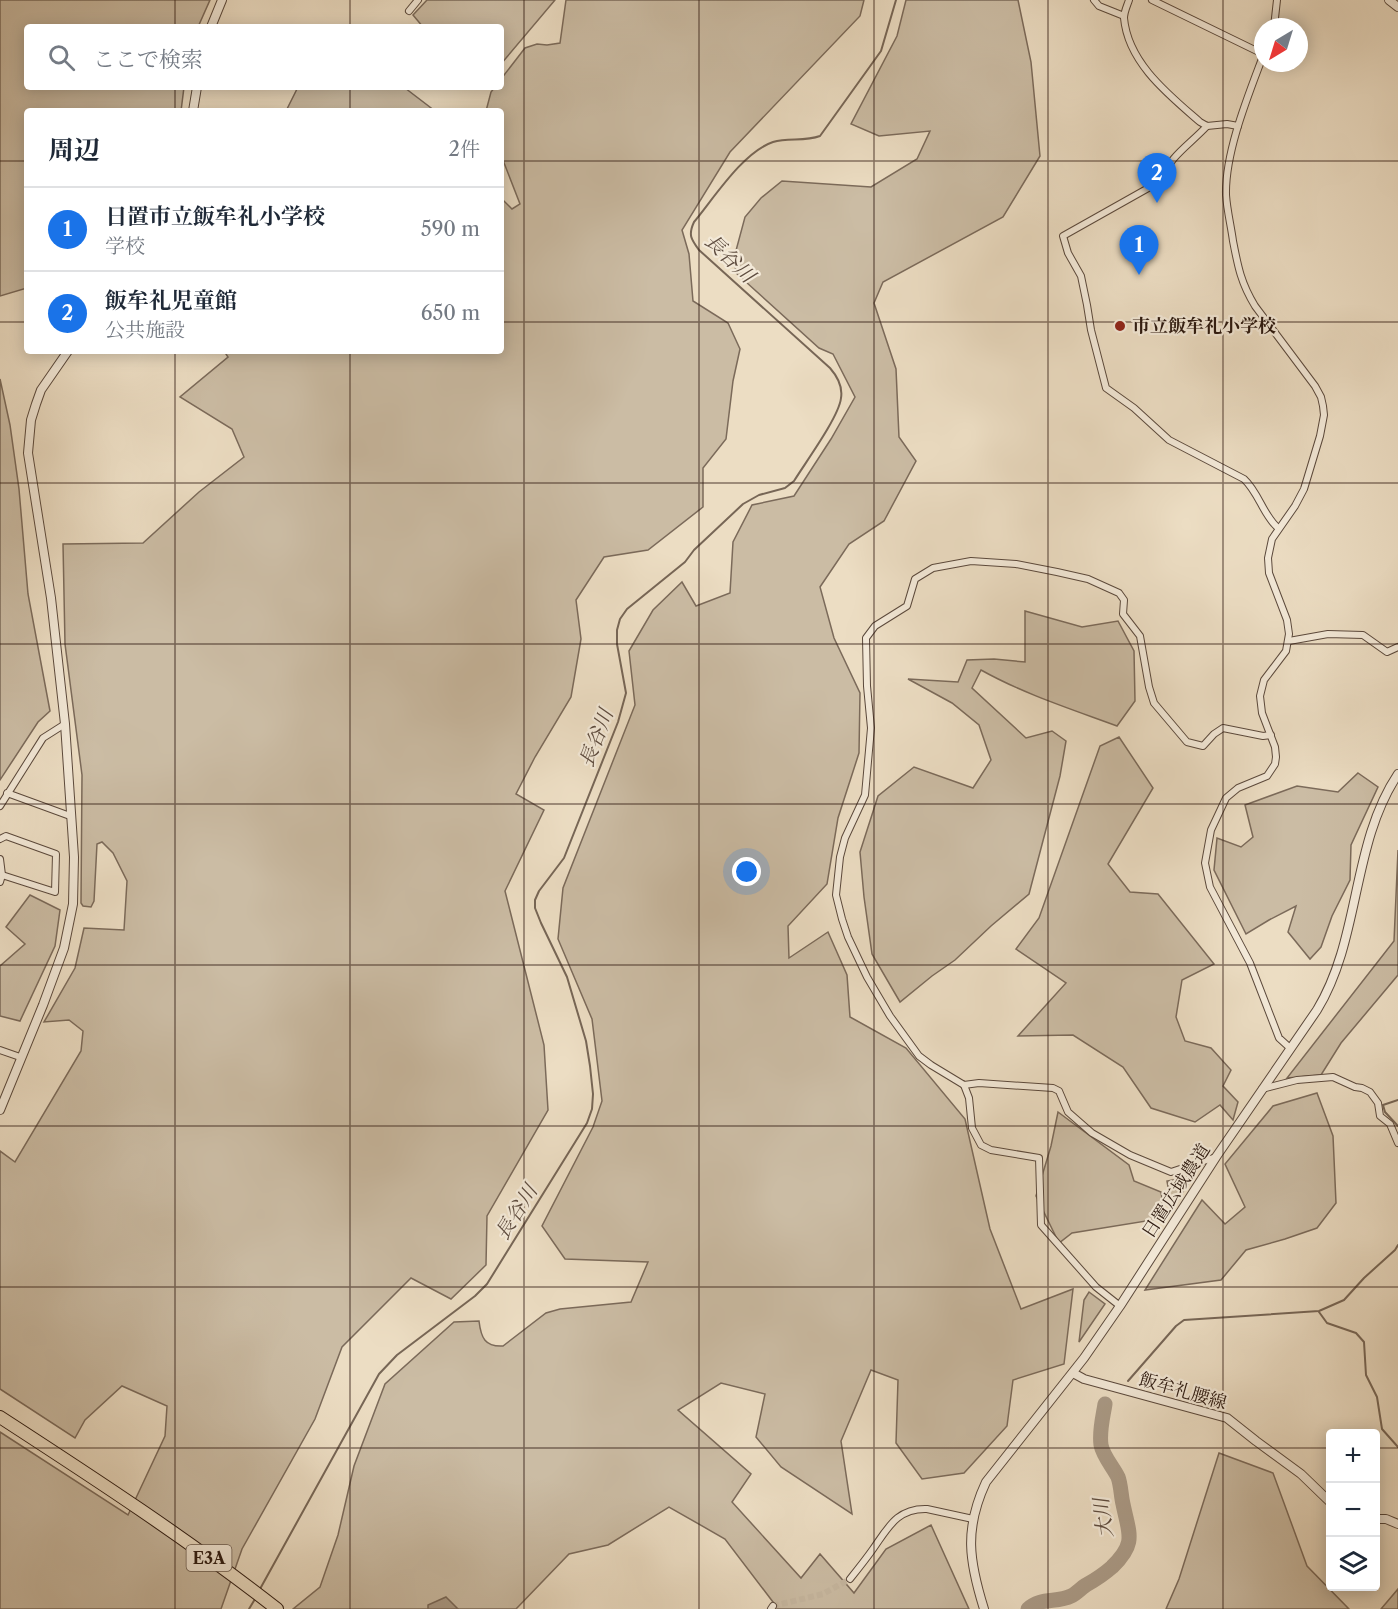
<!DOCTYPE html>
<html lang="ja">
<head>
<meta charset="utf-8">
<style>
	:root { --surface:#fff; --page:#f2f2f3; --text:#1f2937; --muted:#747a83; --line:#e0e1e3; --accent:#1a73e8 }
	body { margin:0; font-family:"Libre Caslon Text","Noto Serif JP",serif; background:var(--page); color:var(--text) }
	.controls { position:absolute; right:18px; bottom:18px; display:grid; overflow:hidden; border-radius:6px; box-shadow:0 3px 15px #0003 }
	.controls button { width:54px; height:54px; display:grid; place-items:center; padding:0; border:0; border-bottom:2px solid var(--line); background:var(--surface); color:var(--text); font:30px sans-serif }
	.compass { position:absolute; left:1254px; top:18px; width:54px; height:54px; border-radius:50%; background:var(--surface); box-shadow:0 3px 15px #0003; rotate:218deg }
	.you { position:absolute; left:747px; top:872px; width:21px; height:21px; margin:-15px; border:4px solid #fff; border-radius:50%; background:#1a73e8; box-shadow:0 0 0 9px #1a73e833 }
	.badge { display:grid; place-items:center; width:39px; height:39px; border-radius:50%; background:var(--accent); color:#fff; font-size:20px; font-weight:700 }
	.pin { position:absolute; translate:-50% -50px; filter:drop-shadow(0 2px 3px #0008) }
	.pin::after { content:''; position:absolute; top:32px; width:21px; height:18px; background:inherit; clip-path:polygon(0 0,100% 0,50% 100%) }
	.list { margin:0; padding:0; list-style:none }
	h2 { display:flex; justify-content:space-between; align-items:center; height:78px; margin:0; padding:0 24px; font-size:26px }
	h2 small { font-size:20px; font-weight:400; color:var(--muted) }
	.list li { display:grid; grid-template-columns:39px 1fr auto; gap:18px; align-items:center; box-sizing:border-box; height:84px; padding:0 24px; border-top:2px solid var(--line) }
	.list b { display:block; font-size:22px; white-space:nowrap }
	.list p { margin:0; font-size:20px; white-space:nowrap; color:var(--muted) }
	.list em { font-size:20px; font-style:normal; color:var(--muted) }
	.icon { flex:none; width:33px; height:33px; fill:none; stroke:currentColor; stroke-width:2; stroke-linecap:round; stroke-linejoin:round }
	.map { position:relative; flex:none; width:1398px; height:1609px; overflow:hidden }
	.search { position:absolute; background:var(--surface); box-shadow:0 3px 15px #0003; left:24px; top:24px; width:480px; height:66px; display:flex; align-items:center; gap:15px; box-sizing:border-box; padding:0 21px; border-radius:6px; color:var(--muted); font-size:22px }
	.panel { position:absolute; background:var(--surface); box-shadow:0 3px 15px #0003; left:24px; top:108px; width:480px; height:246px; border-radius:6px }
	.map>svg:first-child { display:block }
	.green { fill:#cbbca4; stroke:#7b6a5a; stroke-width:1.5 }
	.water { fill:#aa9a86; stroke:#776656; stroke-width:1.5 }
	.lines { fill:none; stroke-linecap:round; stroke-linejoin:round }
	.stream { stroke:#776656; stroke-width:2 }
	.river { stroke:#aa9a86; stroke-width:15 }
	.minor-tunnel { stroke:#c5b69f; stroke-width:6; stroke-dasharray:6 3; stroke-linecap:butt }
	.minor-casing { stroke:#5b493c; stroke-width:8 }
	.tertiary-casing { stroke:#5b493c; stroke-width:10 }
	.motorway-casing { stroke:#2b180f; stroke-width:14 }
	.minor { stroke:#f3e9d8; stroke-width:6 }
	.tertiary { stroke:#f3e9d8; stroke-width:8 }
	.motorway { stroke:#ecddc3; stroke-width:12 }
	.grid { fill:none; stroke:#2b180f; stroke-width:1.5; stroke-opacity:0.55 }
	.poi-dot { fill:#8f2418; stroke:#f3e9d8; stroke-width:2 }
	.labels { text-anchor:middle; stroke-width:4.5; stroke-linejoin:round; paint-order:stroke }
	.shield { fill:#f3e9d8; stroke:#67574b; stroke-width:1.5 }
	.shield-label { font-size:16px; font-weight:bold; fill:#2b180f }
	.poi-label { font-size:18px; font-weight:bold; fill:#2b180f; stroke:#f3e9d8; text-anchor:start }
	.street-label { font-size:18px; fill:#2b180f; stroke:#f3e9d8 }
	.water-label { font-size:20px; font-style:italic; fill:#5e4c3f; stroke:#f3e9d8 }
</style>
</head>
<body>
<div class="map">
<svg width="1398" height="1609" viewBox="0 0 1398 1609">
	<rect width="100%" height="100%" fill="#ecddc3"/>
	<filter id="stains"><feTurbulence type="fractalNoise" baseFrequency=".00333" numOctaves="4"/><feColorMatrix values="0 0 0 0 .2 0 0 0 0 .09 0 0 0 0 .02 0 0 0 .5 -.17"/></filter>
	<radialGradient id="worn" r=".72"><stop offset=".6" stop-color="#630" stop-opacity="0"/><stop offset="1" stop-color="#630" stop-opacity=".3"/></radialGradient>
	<g class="green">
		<polygon points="0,0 210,0 198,27 27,27 27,87 184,87 181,111 27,111 27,288 0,296"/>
		<polygon points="427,0 555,0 501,64 501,27 423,27 413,15"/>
		<polygon points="566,0 864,0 860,16 730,152 682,230 689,254 693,301 728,323 740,349 733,381 726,439 703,468 703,507 648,550 604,557 576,600 581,639 571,697 535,757 516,794 544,810 505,891 544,1045 548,1110 487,1216 486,1265 451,1299 411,1278 342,1347 315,1419 242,1549 221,1609 0,1609 0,1432 128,1515 165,1436 167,1406 122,1386 85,1420 75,1438 0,1389 0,1151 15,1162 81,1051 83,1031 69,1020 44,1022 75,968 84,928 124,930 127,881 113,853 102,842 97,844 94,901 91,907 83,906 81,903 82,775 65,644 63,544 143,543 199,492 244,457 232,429 180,397 228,357 224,351 501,351 501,198 512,209 520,204 501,155 501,111 486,111 491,92 495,87 501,87 501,79 525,48 537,44 547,45 560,43"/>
		<path d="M 906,0 L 1018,0 L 1031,62 L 1040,156 L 1003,217 L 883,282 L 874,303 L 896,369 L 899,437 L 916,461 L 884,521 L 849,544 L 820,587 L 834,638 L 860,693 L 859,753 L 838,818 L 827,884 L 788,926 L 789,958 L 828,932 L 847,975 L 850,1017 L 906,1048 L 965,1119 L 990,1229 L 1021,1309 L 1073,1289 L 1064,1364 L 1013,1380 L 1007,1426 L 964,1473 L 922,1479 L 896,1443 L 898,1380 L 871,1370 L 841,1441 L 852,1514 L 781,1467 L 756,1437 L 765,1394 L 721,1383 L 678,1410 L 751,1474 L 732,1502 L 801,1578 L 820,1554 L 854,1593 L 886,1549 L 931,1525 L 969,1609 L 775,1609 L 776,1606 L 725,1539 L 669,1507 L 608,1545 L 569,1554 L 516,1609 L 293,1609 L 320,1587 L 338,1535 L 354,1466 L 385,1384 L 454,1322 L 479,1321 C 481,1338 485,1347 503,1346 L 546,1313 L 560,1309 L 631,1302 L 648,1262 L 565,1259 L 542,1226 L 593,1127 L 602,1101 L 592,1019 L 558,939 L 563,888 L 635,705 L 629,651 L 653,610 L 682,582 L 696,606 L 730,593 L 733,542 L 752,505 L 794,496 L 831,439 L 855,397 L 833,354 L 819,348 L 736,273 L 734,258 L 745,217 L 761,198 L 782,181 L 871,187 L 917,159 L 930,131 L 879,136 L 851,124 L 897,36 Z"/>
		<polygon points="298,87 406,87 405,88 435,111 286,111"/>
		<polygon points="0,379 10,425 19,489 28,594 50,711 38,722 0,780"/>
		<path d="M 1025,611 L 1082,627 L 1118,621 L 1134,651 L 1135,701 L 1117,726 C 1071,709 1024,694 981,670 L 972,688 L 1026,738 L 1052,731 L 1066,741 L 1060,776 L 1029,894 L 991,926 L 955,960 L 932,976 L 900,1002 L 872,954 L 864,897 L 860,852 L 878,796 L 914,767 L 973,788 L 991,760 L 979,725 L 952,703 L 908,679 L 958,682 L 967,660 L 994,659 L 1025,662 Z"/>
		<polygon points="1119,737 1153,788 1108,864 1130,892 1158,894 1214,964 1182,980 1176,1017 1185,1041 1211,1048 1231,1070 1223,1086 1238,1102 1233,1120 1220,1105 1195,1122 1151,1108 1123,1067 1073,1035 1018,1036 1066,983 1016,949 1039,918 1100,746"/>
		<polygon points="1358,773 1378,787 1351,845 1350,880 1332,916 1321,947 1310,959 1288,932 1296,906 1269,920 1246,934 1214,870 1217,838 1241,847 1253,837 1245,805 1297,786 1338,792"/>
		<polygon points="1398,850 1398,975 1341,1043 1321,1075 1287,1078 1394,941"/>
		<polygon points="30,895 60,910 55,946 20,1021 0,1016 0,966 25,944 6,927"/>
		<polygon points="1317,1093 1333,1136 1336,1203 1317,1228 1285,1239 1246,1250 1221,1280 1145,1290 1202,1200 1225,1224 1245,1207 1225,1164 1273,1106"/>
		<polygon points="1058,1112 1129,1165 1134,1181 1161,1192 1165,1218 1072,1233 1059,1243 1036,1196 1051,1146"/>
		<polygon points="1193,1176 1172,1209 1167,1181"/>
		<polygon points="1089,1292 1105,1304 1079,1342 1084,1300"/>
		<polygon points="1219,1453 1273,1473 1307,1566 1349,1609 1166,1609 1179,1579"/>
		<polygon points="1398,1589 1398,1609 1381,1609"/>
	</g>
	<polygon class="water" points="446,1597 458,1609 428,1609 428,1605"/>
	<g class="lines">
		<g class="stream">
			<polyline points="1398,1100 1383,1105 1385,1112 1398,1126"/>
			<polyline points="1319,1312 1327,1323 1356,1333 1364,1342 1366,1375 1377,1397 1382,1429 1398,1447"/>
			<polyline points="1128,1381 1176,1326 1184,1320 1319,1311 1344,1300 1364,1278 1395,1250 1398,1245"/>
			<path d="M 260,1589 L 379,1374 L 397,1355 L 475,1296 L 487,1284 L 587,1123 L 592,1109 L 593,1094 L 590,1066 L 586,1041 L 567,977 L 541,923 L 535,908 L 535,900 L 539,891 L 564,858 L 618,722 L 626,693 L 617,644 L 617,630 L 620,619 L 627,609 L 685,562 L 694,550 L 743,504 L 759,495 L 785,488 L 794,481 C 805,463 839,417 841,398 C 843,386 837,376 830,368 L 699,250 C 691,239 688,235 694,222 C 714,198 743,152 773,142 C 788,137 804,142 820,136 L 881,51 L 896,0"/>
			<polyline points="249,1609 255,1599"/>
		</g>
		<path class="river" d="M 1028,1609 C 1040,1597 1057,1603 1071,1596 C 1076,1594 1081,1588 1086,1585 C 1095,1580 1103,1575 1112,1567 C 1137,1543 1129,1534 1123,1504 C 1121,1496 1121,1485 1118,1477 C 1113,1467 1103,1456 1101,1445 C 1099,1431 1103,1417 1105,1404"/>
		<polyline class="minor-tunnel" points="773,1606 823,1594 850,1579"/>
		<g class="minor-casing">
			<g id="minor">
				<polyline points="1094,0 1099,6 1124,16"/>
				<path d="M 1129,0 C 1127,6 1124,12 1124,18 C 1128,63 1169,95 1200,122 L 1207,126 L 1227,124 L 1238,126"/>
				<polyline points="1152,0 1263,54"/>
				<polyline points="409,11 418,0"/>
				<polyline points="1274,27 1277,0"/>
				<path d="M 1263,56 C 1248,96 1225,152 1226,195 C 1227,210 1231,226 1233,241 C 1238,267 1241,283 1255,306 L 1315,386 L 1321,397 L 1323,406 L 1324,415 L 1320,436 L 1304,489 L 1295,506 L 1272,539 L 1268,558 L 1269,573 L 1287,620 L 1289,634 L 1286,651 L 1264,680 L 1260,696 L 1262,713 L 1275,747 L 1276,757 L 1275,764 L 1267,776 L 1238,788 L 1226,798 L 1211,830 L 1205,863 L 1210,887 L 1250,963 L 1279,1038 L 1290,1048"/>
				<path d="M 1207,126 C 1187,147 1172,154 1159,182 L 1063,236 L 1068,253 L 1081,276 L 1087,305 L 1091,330 L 1106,388 L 1134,408 L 1169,440 L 1244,479 C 1259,493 1263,515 1278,528"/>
				<polyline points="1289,641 1328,634 1363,635 1387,652 1398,647"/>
				<polyline points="7,793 70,816"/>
				<polyline points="0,806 43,738 65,724"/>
				<polyline points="0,839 6,836 56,854 55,892 2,875 0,882"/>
				<polyline points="0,859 2,875 1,875"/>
				<polyline points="0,1050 20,1057"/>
				<polyline points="964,1085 969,1098 972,1128 981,1145 991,1150 1039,1158 1041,1225 1096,1287 1120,1306"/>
				<polyline points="1262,1089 1297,1080 1333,1077 1355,1087 1362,1088 1370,1092 1378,1103 1380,1116 1390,1124 1398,1143"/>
				<polyline points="1216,1157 1171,1172 1130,1155 1092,1133 1068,1112 1059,1091 1053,1088 979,1083 964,1085 931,1065 919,1056 890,1016 867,977 848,937 842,919 836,895 840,857 845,838 865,795 871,728 867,686 866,638 875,626 907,606 915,579 933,568 971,561 1016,564 1057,572 1088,579 1119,593 1124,600 1123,614 1140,636 1149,687 1154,703 1187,742 1203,746 1214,734 1223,728 1263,736 1271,735"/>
				<path d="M 850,1579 C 858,1569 866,1559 873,1549 C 888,1528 897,1508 927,1509 L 973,1519"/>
				<polyline points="771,1609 773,1606"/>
			</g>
		</g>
		<g class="tertiary-casing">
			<g id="tertiary">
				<polyline points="1389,0 1398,7"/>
				<polyline points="211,27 222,0"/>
				<polyline points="193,111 197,87"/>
				<polyline points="0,1110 43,1005 64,948 73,904 74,857 65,724 51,598 28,453 31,420 36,404 41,390 68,351"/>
				<polyline points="1073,1373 1084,1379 1227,1418 1256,1441 1301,1474 1330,1502"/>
				<polyline points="1376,1519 1386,1519 1398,1524"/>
				<path d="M 984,1609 C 969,1561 964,1529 986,1482 L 1084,1358 L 1120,1306 L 1216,1157 L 1317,1010 C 1361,938 1351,844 1398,774"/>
			</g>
		</g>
		<g class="motorway-casing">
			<path id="motorway" d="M 0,1417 C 94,1478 189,1540 277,1609"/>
		</g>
		<use href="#minor" class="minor"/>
		<use href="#tertiary" class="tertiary"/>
		<use href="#motorway" class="motorway"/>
	</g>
	<path class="grid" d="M 175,0 L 175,27M 350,0 L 350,27M 524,0 L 524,1609M 699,0 L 699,1609M 874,0 L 874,1609M 1048,0 L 1048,1609M 1223,0 L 1223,1609M 175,87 L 175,111M 350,87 L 350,111M 0,161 L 27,161M 501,161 L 1398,161M 0,322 L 27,322M 501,322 L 1398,322M 175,351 L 175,1609M 350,351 L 350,1609M 0,483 L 1398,483M 0,644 L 1398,644M 0,804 L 1398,804M 0,965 L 1398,965M 0,1126 L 1398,1126M 0,1287 L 1398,1287M 0,1448 L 1330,1448M 1376,1448 L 1398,1448"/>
	<circle class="poi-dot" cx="1120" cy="326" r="6"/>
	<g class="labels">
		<rect class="shield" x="186.5" y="1545" width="45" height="26" rx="4.5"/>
		<g class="shield-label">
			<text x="209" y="1564">E3A</text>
		</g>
		<g class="poi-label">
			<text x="1132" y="332">市立飯牟礼小学校</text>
		</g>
		<g class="street-label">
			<text transform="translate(1176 1191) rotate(-57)" y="6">日置広域農道</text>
			<text transform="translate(1183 1391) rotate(16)" y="6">飯牟礼腰線</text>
		</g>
		<g class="water-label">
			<text transform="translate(730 258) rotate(44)" y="7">長谷川</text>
			<text transform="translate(596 738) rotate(-69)" y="7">長谷川</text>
			<text transform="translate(516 1212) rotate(-58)" y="7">長谷川</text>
			<text transform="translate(1103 1518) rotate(-97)" y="7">大川</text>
		</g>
	</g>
	<rect width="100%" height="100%" filter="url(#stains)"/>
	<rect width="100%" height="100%" fill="url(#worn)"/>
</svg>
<div class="controls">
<button>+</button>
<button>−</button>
<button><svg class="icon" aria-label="layers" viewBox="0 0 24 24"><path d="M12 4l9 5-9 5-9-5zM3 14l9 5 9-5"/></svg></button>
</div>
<svg class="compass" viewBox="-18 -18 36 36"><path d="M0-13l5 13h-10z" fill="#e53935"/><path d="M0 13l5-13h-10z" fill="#747a83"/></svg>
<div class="you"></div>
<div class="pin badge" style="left:1139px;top:275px">1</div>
<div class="pin badge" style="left:1157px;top:203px">2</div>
<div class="search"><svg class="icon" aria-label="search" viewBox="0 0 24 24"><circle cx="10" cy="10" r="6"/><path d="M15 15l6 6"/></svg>ここで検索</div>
<section class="panel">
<h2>周辺<small>2件</small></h2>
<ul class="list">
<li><span class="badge">1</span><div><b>日置市立飯牟礼小学校</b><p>学校</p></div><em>590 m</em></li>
<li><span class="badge">2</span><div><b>飯牟礼児童館</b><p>公共施設</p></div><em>650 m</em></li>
</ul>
</section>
</div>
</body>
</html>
